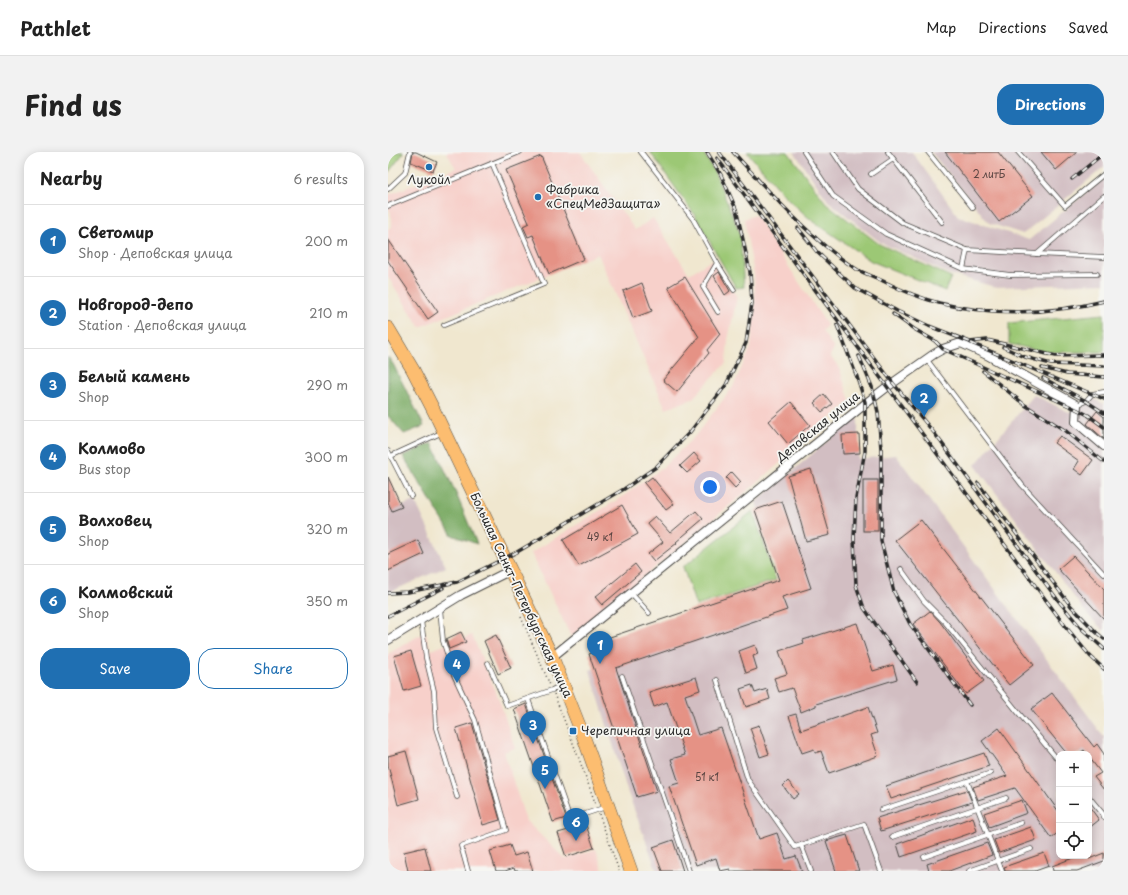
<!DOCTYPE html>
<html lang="en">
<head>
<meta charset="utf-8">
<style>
	:root { --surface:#fff; --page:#f2f2f2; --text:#222; --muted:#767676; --line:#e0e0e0; --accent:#1f6fb2 }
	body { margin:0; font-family:"Playpen Sans",sans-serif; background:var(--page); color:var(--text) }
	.controls { position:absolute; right:12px; bottom:12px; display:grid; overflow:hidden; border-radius:8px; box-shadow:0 2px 10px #0003 }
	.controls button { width:36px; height:36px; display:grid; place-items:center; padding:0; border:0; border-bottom:1px solid var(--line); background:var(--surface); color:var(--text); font:20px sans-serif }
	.you { position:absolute; left:322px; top:335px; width:14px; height:14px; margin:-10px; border:3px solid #fff; border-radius:50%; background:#1a73e8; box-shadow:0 0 0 6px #1a73e833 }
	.badge { display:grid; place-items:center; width:26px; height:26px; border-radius:50%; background:var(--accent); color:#fff; font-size:13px; font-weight:700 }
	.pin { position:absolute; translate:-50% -33px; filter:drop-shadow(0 1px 2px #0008) }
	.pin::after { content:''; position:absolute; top:21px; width:14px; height:12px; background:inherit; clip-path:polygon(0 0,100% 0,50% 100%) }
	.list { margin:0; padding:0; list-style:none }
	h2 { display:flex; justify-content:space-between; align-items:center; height:52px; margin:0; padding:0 16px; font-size:17px }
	h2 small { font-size:13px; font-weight:400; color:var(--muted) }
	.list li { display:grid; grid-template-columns:26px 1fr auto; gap:12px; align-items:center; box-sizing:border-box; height:72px; padding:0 16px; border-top:1px solid var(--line) }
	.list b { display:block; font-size:15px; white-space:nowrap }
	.list p { margin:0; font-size:13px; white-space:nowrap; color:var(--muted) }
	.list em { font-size:13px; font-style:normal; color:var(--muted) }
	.actions { display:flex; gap:8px; padding:12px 16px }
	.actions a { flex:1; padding:9px 0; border:1px solid var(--accent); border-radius:16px; text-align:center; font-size:14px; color:var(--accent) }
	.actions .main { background:var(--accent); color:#fff }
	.icon { flex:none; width:22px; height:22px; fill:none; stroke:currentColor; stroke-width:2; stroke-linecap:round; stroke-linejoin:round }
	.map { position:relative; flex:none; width:716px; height:719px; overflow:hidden; border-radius:16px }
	header { display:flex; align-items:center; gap:24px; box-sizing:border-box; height:56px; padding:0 20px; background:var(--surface); border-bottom:1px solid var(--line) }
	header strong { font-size:19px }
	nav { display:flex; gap:22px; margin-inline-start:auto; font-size:14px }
	.intro { display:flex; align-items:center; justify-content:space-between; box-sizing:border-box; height:96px; padding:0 24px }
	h1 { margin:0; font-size:28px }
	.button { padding:10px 18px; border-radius:16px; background:var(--accent); color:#fff; font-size:14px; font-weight:700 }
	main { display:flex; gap:24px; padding:0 24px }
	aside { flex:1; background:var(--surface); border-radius:16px; box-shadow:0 2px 10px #0003 }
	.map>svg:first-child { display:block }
	.built { fill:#f7d0ca }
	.industrial { fill:#d2bec2; fill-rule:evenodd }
	.green { fill:#9cc875; stroke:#647a50 }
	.forest { fill:#7dac66; stroke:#546c48 }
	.building { fill:#e59285 }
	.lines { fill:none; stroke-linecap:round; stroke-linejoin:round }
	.service-casing { stroke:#494744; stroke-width:5.5 }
	.minor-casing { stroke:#494744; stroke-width:10 }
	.primary-casing { stroke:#494744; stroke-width:14 }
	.path { stroke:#494744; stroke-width:1.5; stroke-dasharray:1 3; stroke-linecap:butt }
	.service { stroke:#fff; stroke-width:4 }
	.minor { stroke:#fff; stroke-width:8 }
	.primary { stroke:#fcbd6f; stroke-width:13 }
	.rail-casing { stroke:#2b2b2b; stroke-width:3.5 }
	.rail { stroke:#f6f6f2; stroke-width:2; stroke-dasharray:6; stroke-linecap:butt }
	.poi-dot { fill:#1f6fb2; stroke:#f6f6f2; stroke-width:1.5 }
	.labels { text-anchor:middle; stroke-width:3.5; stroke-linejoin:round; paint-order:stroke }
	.number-label { font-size:10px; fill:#5a4542 }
	.poi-label { font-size:12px; fill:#2b2b2b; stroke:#f6f6f2; text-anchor:start }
	.street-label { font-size:12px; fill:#2b2b2b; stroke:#f6f6f2 }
</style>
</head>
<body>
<header>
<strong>Pathlet</strong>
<nav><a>Map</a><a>Directions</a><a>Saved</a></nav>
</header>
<div class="intro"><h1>Find us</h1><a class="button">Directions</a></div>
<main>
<aside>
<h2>Nearby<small>6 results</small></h2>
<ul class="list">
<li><span class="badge">1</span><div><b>Светомир</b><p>Shop · Деповская улица</p></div><em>200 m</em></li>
<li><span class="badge">2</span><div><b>Новгород-депо</b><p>Station · Деповская улица</p></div><em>210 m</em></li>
<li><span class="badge">3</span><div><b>Белый камень</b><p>Shop</p></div><em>290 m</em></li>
<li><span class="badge">4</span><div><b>Колмово</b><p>Bus stop</p></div><em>300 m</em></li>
<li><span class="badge">5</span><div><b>Волховец</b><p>Shop</p></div><em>320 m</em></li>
<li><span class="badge">6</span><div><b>Колмовский</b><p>Shop</p></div><em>350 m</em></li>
</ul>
<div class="actions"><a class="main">Save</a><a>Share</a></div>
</aside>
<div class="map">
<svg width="716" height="719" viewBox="0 0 716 719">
	<rect width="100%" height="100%" fill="#f6f6f2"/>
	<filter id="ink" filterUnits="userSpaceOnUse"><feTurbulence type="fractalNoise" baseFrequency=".025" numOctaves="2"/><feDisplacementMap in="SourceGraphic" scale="8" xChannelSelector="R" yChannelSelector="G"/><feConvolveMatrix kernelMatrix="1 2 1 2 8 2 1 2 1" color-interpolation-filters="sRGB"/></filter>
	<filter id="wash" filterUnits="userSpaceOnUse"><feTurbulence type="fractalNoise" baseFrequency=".012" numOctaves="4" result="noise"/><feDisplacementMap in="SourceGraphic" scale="16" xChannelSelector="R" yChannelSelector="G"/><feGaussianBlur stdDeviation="0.9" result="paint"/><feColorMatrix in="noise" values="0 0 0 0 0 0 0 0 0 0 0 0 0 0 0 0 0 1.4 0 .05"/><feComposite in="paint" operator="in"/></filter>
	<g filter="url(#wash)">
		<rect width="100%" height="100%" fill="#f0e7cf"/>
		<g class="built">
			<polygon points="58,0 192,0 247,78 265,66 301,122 324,108 349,145 340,188 338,211 304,247 278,257 210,102 32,175 0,125 0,77 3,75 3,61 0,55 0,43 68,16"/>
			<polygon points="367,63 439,173 434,179 446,196 442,204 451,215 462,249 377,324 183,485 143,401 234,345 273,317 307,284 345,235 363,195 367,151 366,122 356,67"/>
			<polygon points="37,480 43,498 84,483 111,547 127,596 116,600 138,669 177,707 208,697 215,719 0,719 0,502"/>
		</g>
		<g class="industrial">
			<polygon points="406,0 524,0 570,64 641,88 716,26 716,131 607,135 561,122 492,90 440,49"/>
			<polygon points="543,0 716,0 716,15 635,82 601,71"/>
			<polygon points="646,243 683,261 706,247 716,252 716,479 699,462 587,313"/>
			<path d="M 470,263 L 470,307 L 508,303 L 716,585 L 716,719 L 269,719 L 240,641 L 202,518 L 396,447 L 368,350 ZM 671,602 L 701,602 L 701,704 L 671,704 Z"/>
			<polygon points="0,325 14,354 27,349 58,415 0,441"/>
		</g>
		<g class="green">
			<polygon points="0,0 15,0 14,3 0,21"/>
			<polygon points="262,0 315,0 327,21 352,82 356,135 348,136 306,62"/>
			<polygon points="359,0 400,0 438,51 491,92 563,125 557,139 483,109 422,67 398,45"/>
			<polygon points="716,162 716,200 658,200 621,192 621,171"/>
			<polygon points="365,359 388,428 308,454 295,415"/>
		</g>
		<g class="forest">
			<polygon points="0,205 5,212 36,274 16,282 0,264"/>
			<polygon points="44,291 67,339 89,392 64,383 15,304"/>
		</g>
		<g id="blocks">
			<g class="building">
				<polygon points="25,0 28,0 49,10 45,19 23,10"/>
				<polygon points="557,0 610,0 645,44 611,70"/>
				<polygon points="653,0 689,0 668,18"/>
				<polygon points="153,4 196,107 161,122 145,83 140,85 135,74 141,71 118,18"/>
				<polygon points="0,87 50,160 40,167 0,109"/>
				<polygon points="331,120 342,139 337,143 326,124"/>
				<polygon points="297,125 332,182 319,198 321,201 289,240 275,228 311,185 280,135"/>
				<polygon points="254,131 264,159 245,166 235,139"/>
				<polygon points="436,242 444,252 434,260 426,251"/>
				<polygon points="403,250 422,273 400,292 381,269"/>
				<polygon points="709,259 716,265 716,287 699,272"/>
				<polygon points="471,282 472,301 455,302 454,283"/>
				<polygon points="672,284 705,308 694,323 686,317 691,309 666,291"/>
				<polygon points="306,301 313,309 299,321 292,314"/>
				<polygon points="423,317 442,383 418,389 400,324"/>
				<polygon points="344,320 353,330 347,336 338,326"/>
				<polygon points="0,325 14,355 4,359 0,350"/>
				<polygon points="264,325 286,352 278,358 256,331"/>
				<rect x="475" y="328" width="15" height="51"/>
				<polygon points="394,349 423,436 394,445 399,458 228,516 269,639 249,645 201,502 219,495 216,487 391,428 367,358"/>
				<polygon points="234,353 250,382 191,414 175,388"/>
				<polygon points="308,359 315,367 288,390 289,391 266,409 260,402 275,390 259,371 267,364 282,381"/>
				<polygon points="533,368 646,513 621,533 507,388"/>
				<polygon points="30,388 36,402 0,419 0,402"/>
				<polygon points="685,404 716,437 716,467 670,417"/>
				<polygon points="247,412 253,420 214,453 207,445"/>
				<polygon points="542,459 552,470 596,529 578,542 525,472"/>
				<polygon points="469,471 485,519 505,513 509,527 428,552 428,554 413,560 404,536 391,540 386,526 399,522 391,499 416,491 415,488"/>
				<polygon points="73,480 78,490 61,497 58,487"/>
				<polygon points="108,483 123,516 110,522 96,489"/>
				<polygon points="367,493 370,502 365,504 369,517 358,521 351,499"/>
				<polygon points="23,499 33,534 16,539 6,504"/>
				<polygon points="308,525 312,538 297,543 310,583 333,576 371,687 389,681 398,707 408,704 414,719 342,719 342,717 332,719 328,706 308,713 281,634 291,631 283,607 297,603 279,550 266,555 261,540"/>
				<polygon points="364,533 367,541 379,537 382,547 358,555 352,537"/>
				<polygon points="664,541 706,595 709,592 716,602 716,638 706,625 713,621 701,605 701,602 699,602 696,598 691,602 679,602 643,557"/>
				<polygon points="138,552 178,666 165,670 126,557"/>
				<polygon points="480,555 489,581 483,583 490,604 441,621 433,599 427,601 426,597 414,601 401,564 408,562 413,578"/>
				<polygon points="84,571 112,668 95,673 68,576"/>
				<polygon points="371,573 381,602 372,605 362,576"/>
				<polygon points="611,576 671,660 671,680 663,686 627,636 590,648 585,635 619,624 594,589"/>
				<polygon points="18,599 31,647 10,653 0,613 0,604"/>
				<polygon points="596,601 601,614 503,647 498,634"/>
				<polygon points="400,629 411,642 405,647 395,634"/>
				<polygon points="579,638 584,650 493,679 489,666"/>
				<polygon points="634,648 639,661 601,675 596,661"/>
				<polygon points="701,654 711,668 701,676"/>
				<polygon points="585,665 589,679 513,705 509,692"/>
				<polygon points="198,673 206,696 178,705 170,681"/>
				<polygon points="643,675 648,688 611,701 606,688"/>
				<polygon points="459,683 471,719 448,719 438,689"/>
				<polygon points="285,688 295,719 274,719 265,695"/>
				<polygon points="599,691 604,703 561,719 541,719 539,712"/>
				<polygon points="122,693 126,704 139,700 145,719 127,719 126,716 117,719 108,719 102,699"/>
				<polygon points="37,695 43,719 20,719 16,700"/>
				<polygon points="656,701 661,714 647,719 617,719 616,715"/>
				<polygon points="716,701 716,709 689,719 665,719 664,714 690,704 700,704 701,707"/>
			</g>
		</g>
	</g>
	<g filter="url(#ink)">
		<use href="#blocks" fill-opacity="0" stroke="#494744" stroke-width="1"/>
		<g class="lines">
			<g class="service-casing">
				<g id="service">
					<polyline points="253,0 305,67 329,111 315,135 330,160"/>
					<polyline points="416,0 445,44 498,82 575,117 622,123 709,122"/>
					<polyline points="445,0 470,37 515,71 579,98 649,102 716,44"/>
					<polyline points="500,0 554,70"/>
					<polyline points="540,0 585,56"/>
					<polyline points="630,0 677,54 716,22"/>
					<polyline points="483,22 505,7"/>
					<polyline points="0,37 17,21 22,0"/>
					<polyline points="0,54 132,0"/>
					<polyline points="649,102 716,105"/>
					<polyline points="329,111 346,138"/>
					<polyline points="575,117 579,98"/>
					<polyline points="56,173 156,132 104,11"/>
					<polyline points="539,208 634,333 716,422"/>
					<polyline points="689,253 698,249 704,242 716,240"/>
					<polyline points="0,299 23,344"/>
					<polyline points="3,304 55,280"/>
					<polyline points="513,417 536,449 557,470 629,559 671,609"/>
					<polyline points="243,441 261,461"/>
					<polyline points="52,456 55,489 66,523 87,568 118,678 73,694 80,719"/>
					<polyline points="33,468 38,506 46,539 48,576 69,645"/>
					<polyline points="100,511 119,554 164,538 173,533"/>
					<polyline points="234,524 301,719"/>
					<polyline points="329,528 360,628 407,695 476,672 493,719"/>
					<polyline points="140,547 182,667 218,655"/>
					<polyline points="579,629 614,719"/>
					<polyline points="701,645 715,662 716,665"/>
					<polyline points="493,658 603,621"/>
					<polyline points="504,685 618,646"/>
					<polyline points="413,693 423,719"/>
					<polyline points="536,705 633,671"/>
					<polyline points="581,719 643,697"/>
				</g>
			</g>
			<g class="minor-casing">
				<g id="minor">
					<polyline points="0,488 73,443 123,418"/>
					<polyline points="164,505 477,252 499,235 546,202 555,197 573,191 599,203 689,253 688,270 716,294"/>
				</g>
			</g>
			<g class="primary-casing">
				<polyline id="primary" points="0,176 25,218 46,259 164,505 196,586 243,719"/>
			</g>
			<g class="path">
				<polyline points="133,465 162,533"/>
				<polyline points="166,542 190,604 208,653"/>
				<polyline points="211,662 231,719"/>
			</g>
			<use href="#service" class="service"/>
			<use href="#minor" class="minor"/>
			<use href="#primary" class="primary"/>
			<g class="rail-casing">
				<g id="rail">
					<polyline points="331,0 505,231 547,282 669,447 693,476 716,497"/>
					<path d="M 345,0 C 374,32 403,65 436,93 C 447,102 458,111 470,118 C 478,122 487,125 495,129 C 513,138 532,146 551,151 C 605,164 663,162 716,149"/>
					<polyline points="329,6 678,475 702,504 716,517"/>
					<polyline points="684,27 716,1"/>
					<polyline points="410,76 429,100 467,136 509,159 541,174 582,190 599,188 668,204 716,203"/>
					<polyline points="505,162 526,177 547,189 551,193"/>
					<polyline points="449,173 469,225 477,250 477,299 468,346 466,386 468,433 476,456 529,530"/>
					<polyline points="547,189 555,197 688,257 700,263 716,275"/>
					<polyline points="583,191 716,247"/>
					<polyline points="615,195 637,205 663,212 716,214"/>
					<polyline points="471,204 484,235 490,260 493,297 493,389 506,440 522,472 582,553"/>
					<polyline points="654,216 679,222 716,225"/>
					<polyline points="595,219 637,253 678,279 716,310"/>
					<polyline points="655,226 698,249 716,261"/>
					<polyline points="590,331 683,454 708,480 716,487"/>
					<polyline points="0,441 20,440 69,430 129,400 236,337 268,315 302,280 338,233 358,191 364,151 362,120 354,83 348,57 333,23 319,0"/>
					<polyline points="0,464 55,436"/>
				</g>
			</g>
			<use href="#rail" class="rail"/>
		</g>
	</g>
	<g class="poi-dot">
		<circle cx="41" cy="15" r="4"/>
		<circle cx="150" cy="45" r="4"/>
		<rect x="181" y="575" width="8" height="8" rx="2"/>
	</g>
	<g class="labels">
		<g class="number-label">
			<text x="601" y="26">2 литБ</text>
			<text x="212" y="389">49 к1</text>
			<text x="319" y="629">51 к1</text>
		</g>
		<g class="poi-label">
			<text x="41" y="32" text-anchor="middle">Лукойл</text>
			<text x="158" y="42">Фабрика<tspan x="158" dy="14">«СпецМедЗащита»</tspan></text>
			<text x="193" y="583">Черепичная улица</text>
		</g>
		<g class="street-label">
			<text transform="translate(430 275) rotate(-39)" y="4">Деповская улица</text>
			<text transform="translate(133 443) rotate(65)" y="4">Большая Санкт-Петербургская улица</text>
		</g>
	</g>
</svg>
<div class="controls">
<button>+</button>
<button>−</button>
<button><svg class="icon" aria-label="locate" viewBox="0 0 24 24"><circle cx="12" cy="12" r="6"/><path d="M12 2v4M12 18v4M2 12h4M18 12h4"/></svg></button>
</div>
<div class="you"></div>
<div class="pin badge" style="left:212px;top:512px">1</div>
<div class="pin badge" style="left:536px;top:265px">2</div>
<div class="pin badge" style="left:145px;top:592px">3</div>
<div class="pin badge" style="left:69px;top:531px">4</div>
<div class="pin badge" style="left:157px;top:637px">5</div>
<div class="pin badge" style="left:188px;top:689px">6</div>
</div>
</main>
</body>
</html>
